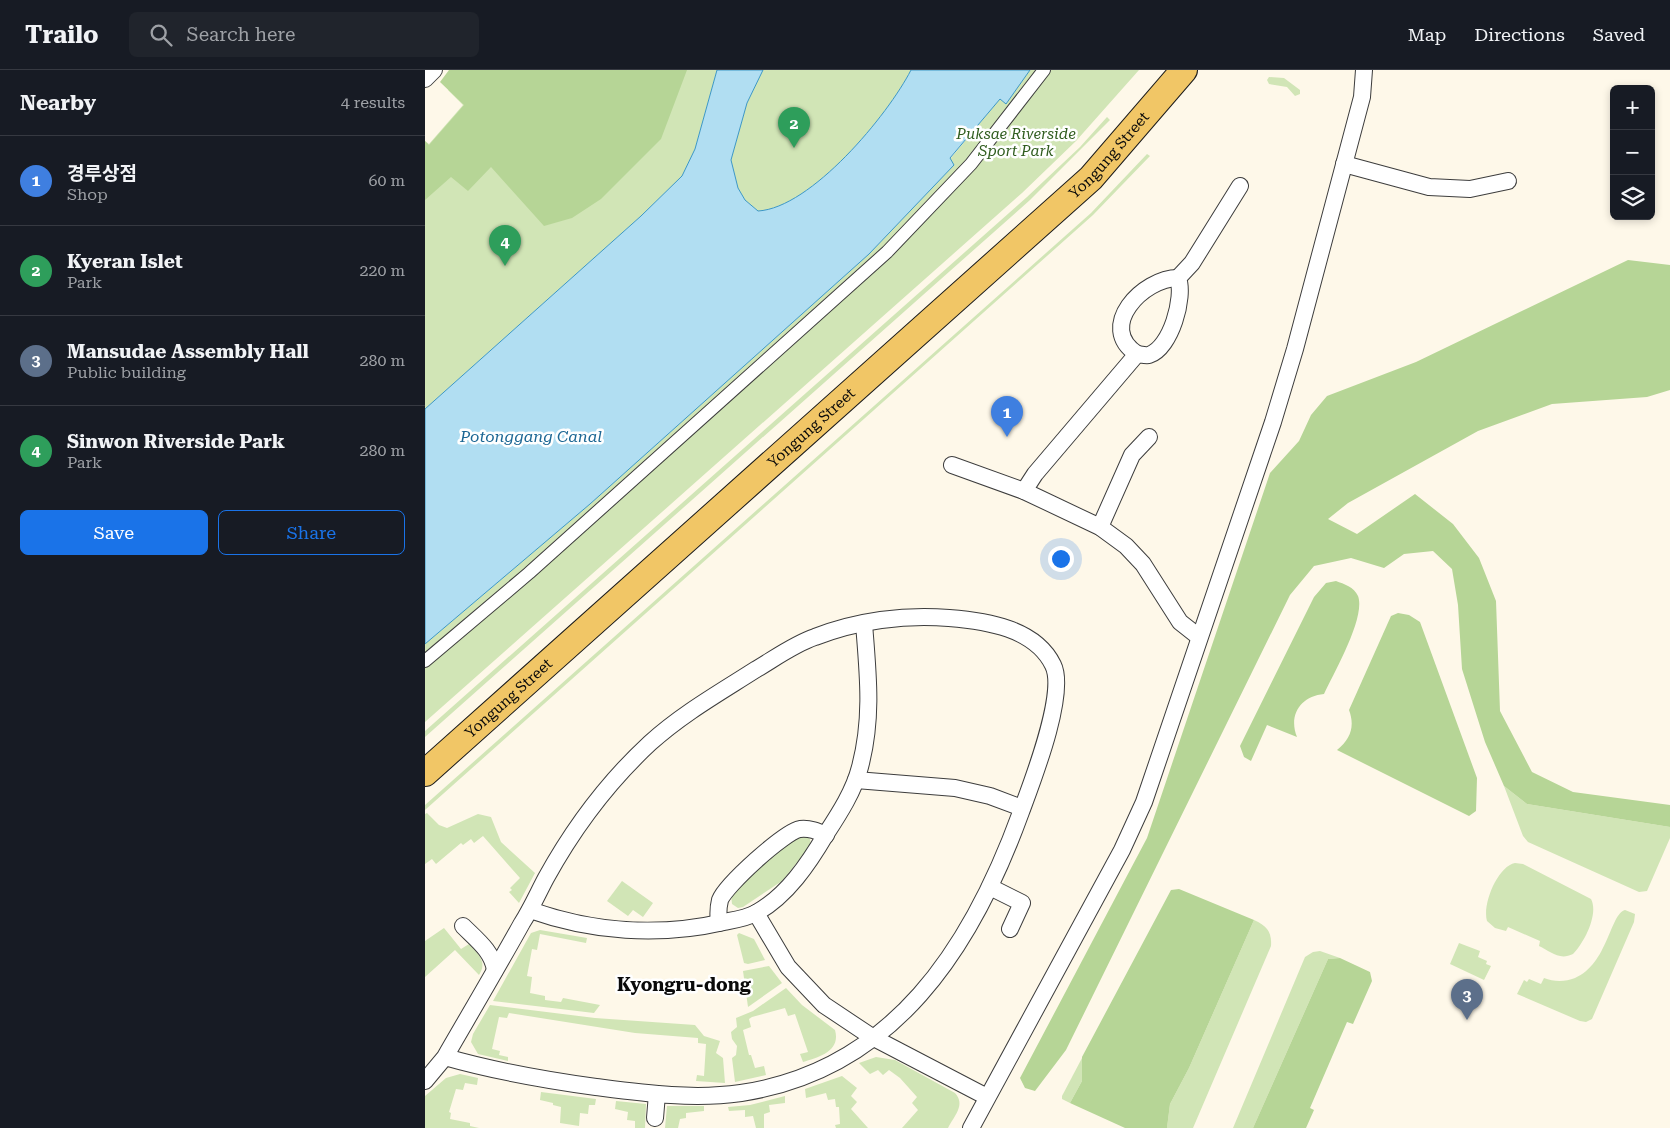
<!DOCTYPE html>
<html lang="en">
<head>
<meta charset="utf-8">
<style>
	:root { --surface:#171b24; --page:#20242c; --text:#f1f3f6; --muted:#9ea1a6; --line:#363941; --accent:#1a73e8 }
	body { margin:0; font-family:"Roboto Serif","Noto Sans KR",serif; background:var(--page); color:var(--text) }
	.controls { position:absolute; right:15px; top:15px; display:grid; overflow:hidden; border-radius:8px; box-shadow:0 2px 8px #0003 }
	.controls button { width:45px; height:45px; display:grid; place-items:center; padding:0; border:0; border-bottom:1px solid var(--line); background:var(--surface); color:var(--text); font:25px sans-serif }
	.you { position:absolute; left:635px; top:488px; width:18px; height:18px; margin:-12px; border:4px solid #fff; border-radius:50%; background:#1a73e8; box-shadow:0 0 0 8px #1a73e833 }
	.badge { display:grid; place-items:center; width:32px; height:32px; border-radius:50%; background:var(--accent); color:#fff; font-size:16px; font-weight:700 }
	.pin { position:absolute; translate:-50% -41px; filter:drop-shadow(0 1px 2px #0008) }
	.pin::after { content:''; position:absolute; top:26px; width:18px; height:15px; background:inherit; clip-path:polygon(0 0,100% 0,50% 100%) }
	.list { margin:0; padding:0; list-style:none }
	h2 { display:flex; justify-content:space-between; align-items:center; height:65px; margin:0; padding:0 20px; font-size:21px }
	h2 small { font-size:16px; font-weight:400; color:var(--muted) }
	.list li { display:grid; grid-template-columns:32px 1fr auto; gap:15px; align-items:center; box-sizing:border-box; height:90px; padding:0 20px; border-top:1px solid var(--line) }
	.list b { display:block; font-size:19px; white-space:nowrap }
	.list p { margin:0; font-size:16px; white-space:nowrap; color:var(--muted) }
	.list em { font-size:16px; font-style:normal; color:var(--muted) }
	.actions { display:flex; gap:10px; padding:15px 20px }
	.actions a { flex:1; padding:11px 0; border:1px solid var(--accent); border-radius:8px; text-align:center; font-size:18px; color:var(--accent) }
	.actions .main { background:var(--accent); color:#fff }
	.icon { flex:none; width:28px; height:28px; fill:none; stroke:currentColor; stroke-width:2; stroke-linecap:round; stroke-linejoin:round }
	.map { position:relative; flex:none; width:1245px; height:1058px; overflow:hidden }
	header { display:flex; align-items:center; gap:30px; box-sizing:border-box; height:70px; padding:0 25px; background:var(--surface); border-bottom:1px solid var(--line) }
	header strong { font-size:24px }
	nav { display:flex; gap:28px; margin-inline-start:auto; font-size:18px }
	.search { width:350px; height:45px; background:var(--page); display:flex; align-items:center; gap:12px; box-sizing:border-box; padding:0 18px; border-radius:8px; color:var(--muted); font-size:19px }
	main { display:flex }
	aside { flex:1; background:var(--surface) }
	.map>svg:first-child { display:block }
	.green { fill:#d1e5b6 }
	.forest { fill:#b6d596 }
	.water { fill:#b1def2; stroke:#3c97c5 }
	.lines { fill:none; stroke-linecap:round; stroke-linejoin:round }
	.pedestrian-casing { stroke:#3d3d3d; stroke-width:14 }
	.minor-casing { stroke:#3d3d3d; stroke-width:18 }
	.primary-casing { stroke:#1b1b1b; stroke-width:28 }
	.pedestrian { stroke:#fff; stroke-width:12 }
	.minor { stroke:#fff; stroke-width:16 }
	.primary { stroke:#f1c666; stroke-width:26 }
	.labels { text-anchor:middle; stroke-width:5; stroke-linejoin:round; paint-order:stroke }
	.park-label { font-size:15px; font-style:italic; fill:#305d1f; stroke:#fff }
	.street-label { font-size:15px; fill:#0a0a0a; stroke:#fff }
	.water-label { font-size:16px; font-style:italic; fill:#1c6794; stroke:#fff }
	.quarter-label { font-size:18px; font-weight:bold; fill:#0a0a0a; stroke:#fff }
</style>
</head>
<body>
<header>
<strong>Trailo</strong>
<div class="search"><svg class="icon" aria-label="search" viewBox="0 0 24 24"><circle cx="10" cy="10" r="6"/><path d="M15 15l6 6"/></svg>Search here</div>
<nav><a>Map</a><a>Directions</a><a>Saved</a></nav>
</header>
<main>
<aside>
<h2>Nearby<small>4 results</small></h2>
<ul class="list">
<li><span class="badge" style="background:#3f7fe0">1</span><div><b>경루상점</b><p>Shop</p></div><em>60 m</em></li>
<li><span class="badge" style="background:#2e9e5b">2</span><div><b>Kyeran Islet</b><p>Park</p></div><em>220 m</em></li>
<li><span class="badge" style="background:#5c6f8a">3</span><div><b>Mansudae Assembly Hall</b><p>Public building</p></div><em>280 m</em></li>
<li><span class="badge" style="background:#2e9e5b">4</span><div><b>Sinwon Riverside Park</b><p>Park</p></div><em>280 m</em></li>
</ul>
<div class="actions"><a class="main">Save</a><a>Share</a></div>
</aside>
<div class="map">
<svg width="1245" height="1058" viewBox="0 0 1245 1058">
	<rect width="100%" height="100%" fill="#fef8e9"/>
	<g class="green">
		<polygon points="42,0 292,0 270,79 257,106 216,146 0,339 0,71 4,74 38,35 23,20"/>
		<path d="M 338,0 L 486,0 C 463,45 386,138 333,141 L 320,130 L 313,118 L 306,90 L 322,33 Z"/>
		<polygon points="605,0 714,0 651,71 597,123 0,652 0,574 165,434 444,184 529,95 525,89 575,29 581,34"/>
		<polygon points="844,7 859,8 875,20 875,24 870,26 862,17 844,14 842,10"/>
		<polygon points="682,47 685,50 605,130 0,667 0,661 602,127 655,77"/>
		<polygon points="722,84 725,86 668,145 0,740 0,735 666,143"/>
		<polygon points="1079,716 1102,734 1245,757 1245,768 1222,821 1214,822 1103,772 1098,766"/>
		<polygon points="2,743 14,755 22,758 53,744 66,747 76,772 110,803 94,833 84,822 87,820 85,818 95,808 58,766 49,773 46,769 38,775 36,773 11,794 7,789 0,794 0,744"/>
		<path d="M 380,765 L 385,769 L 386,775 L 357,811 L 318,837 L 313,838 L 307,834 L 306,825 C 328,801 350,779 380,765 Z"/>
		<path d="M 1090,793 L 1098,794 L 1166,829 C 1174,844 1159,873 1148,884 C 1134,891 1125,881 1114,876 L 1115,871 L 1083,857 L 1081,861 L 1070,858 L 1062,851 C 1057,834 1073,796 1090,793 Z"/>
		<polygon points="197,811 228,833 218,847 208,840 203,846 182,831"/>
		<path d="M 1200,840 L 1210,844 L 1209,852 L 1167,949 L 1161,952 L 1155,951 L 1092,924 L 1099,910 L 1102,912 L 1104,909 L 1116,914 L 1119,908 C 1129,912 1140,912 1150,908 C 1183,894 1185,844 1200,840 Z"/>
		<path d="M 829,850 C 842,856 847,862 846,876 L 768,1058 L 742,1058 L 745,1034 L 764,998 Z"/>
		<path d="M 19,858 L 36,879 L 44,874 C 53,884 63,892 54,905 L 30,880 L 0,907 L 0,871 Z"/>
		<polygon points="115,860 162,868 161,873 115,864 112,880 107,879 102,906 107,907 105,923 120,926 120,930 136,932 138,928 175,935 169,943 68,931 106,863"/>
		<polygon points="314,863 329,869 340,890 323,894 319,893 312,865"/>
		<polygon points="1034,873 1055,881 1053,887 1062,891 1061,894 1066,896 1059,910 1025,894"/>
		<polygon points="895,881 915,888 903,889 828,1058 808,1058 880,887 888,882"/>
		<polygon points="344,896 357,913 323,937 318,901"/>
		<path d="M 361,918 L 377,935 L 410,960 C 416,981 394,987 378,992 L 375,984 L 383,982 L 370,944 L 363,946 L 360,938 L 327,947 L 324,949 L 326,957 L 318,960 L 324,985 L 326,985 L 330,998 L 339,996 L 341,1005 L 310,1012 L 307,988 L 311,985 L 312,976 L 307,969 L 306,962 L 312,957 L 311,948 L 328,941 Z"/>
		<polygon points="65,935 170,948 270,955 279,966 295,971 291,983 298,988 300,1013 271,1011 272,1005 279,1006 281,974 273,973 273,968 210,963 84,943 82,948 74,947 67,979 75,981 74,985 83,987 83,991 53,984 46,972 48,964"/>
		<path d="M 451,987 L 470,990 L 530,1023 C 541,1035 529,1046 523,1058 L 477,1058 L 493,1040 L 487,1033 L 492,1027 L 475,1008 L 464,1000 L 458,1005 L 453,1000 L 445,1004 L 434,993 Z"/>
		<polygon points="657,988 657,1011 645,1033 637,1029 637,1026"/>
		<polygon points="35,1004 53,1008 52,1015 40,1013 38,1020 31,1019 24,1042 26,1043 25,1049 45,1053 45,1056 54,1058 0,1058 0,1026 21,1008"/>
		<polygon points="417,1006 432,1018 426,1026 432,1032 426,1039 443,1058 411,1058 410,1055 415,1054 414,1037 411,1037 410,1029 403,1030 401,1023 381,1028 380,1019"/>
		<polygon points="116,1022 171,1029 170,1035 164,1035 163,1044 155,1043 154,1056 135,1053 136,1037 128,1035 128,1033 115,1030"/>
		<polygon points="360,1026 360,1033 344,1035 345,1042 339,1044 339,1058 331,1058 328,1046 320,1047 320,1040 304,1041 303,1037 325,1035"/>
		<polygon points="191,1031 221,1034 220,1058 210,1058 210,1051 202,1050 203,1042 190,1039"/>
		<polygon points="242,1036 279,1036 279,1041 261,1043 261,1048 255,1049 253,1058 240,1058"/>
	</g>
	<g class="forest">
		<polygon points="24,0 262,0 236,69 176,129 147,148 119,156 66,97 43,121 26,107 0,130 0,71 4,75 39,35 15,12"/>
		<polygon points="1203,190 1245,195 1245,320 1222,327 1127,334 1053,361 923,433 903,449 932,464 990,424 1028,454 1054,488 1071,531 1075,641 1107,702 1148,722 1245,735 1245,757 1102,734 1079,716 1060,672 1037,599 1033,535 1027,499 1008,481 979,484 959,498 926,488 889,496 865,525 641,980 610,1021 600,1018 595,1008 722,768 845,403 874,371 886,345 902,326 991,292"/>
		<path d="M 911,511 C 919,514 929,517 933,526 C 941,547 909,603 899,624 C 876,626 863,645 872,667 L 842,655 L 826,691 L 819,687 L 815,676 L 889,527 L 901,513 Z"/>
		<path d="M 973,543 L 984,545 L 995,552 L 1052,708 L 1051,741 L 1044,746 L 912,680 C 926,669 930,656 924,640 L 966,546 Z"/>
		<polygon points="754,819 829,850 764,998 745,1034 742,1058 700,1058 645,1033 657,1011 657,987 746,820"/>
		<polygon points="915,888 945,902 947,911 928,954 922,952 885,1038 889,1040 881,1058 828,1058 903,889"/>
	</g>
	<path class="water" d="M 292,0 L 338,0 L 322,33 L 306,90 L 313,118 L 320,130 L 333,141 C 386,138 463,45 486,0 L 605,0 L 581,34 L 575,29 L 525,88 L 529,95 L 444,184 L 165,434 L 0,574 L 0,339 L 216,146 L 257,106 L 270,79 Z"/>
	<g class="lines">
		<g class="pedestrian-casing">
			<polyline id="pedestrian" points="0,591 104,503 462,182 546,94 619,0"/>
		</g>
		<g class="minor-casing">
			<g id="minor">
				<polyline points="0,9 9,0"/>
				<polyline points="919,94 1004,117 1045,119 1083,111"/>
				<path d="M 712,284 C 671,257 718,208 753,208"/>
				<polyline points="527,395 599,421 675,457 701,476 718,494 755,552 774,567"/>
				<path d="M 599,421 L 610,404 L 712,284 C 715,284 721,286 724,285 C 746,278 760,227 753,208 L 767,193 L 815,116"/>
				<polyline points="675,457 707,385 724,367"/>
				<polyline points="431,710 530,718 565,726 597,738"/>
				<polyline points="565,817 597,833 585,859"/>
				<path d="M 105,840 C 167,862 234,867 299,852 C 309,850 322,848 331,843 C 362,826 384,793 401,764 C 414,744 429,721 435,697 C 448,648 443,604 439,554"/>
				<polyline points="331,843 363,897 399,935 447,967 562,1027"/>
				<path d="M 294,853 C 293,845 293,838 295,830 C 301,815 359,762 375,759 C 385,758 392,761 401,765"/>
				<path d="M 38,856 C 52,870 67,881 70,900"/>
				<path d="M 0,1011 L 20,987 C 46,942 72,898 97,853 C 106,839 113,823 121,808 C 148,759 184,711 225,673 C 257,644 294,623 330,600 C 349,589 369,574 390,567 C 431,551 480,544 524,548 C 561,551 610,558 628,595 C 642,623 607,712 596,742 C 547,877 469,1000 316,1023 C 268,1030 218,1023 171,1017 C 120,1010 69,1001 20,987"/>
				<polyline points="230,1048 232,1024"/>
				<polyline points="546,1058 697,780 719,732 848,352 870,279 937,27 939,0"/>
			</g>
		</g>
		<g class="primary-casing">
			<g id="primary">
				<path id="s1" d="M 0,703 L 666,108 L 759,0"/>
			</g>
		</g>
		<use href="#pedestrian" class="pedestrian"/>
		<use href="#minor" class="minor"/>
		<use href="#primary" class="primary"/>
	</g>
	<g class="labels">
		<g class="park-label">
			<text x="591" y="69">Puksae Riverside<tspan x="591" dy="17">Sport Park</tspan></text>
		</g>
		<g class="street-label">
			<text dy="5" stroke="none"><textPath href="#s1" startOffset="922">Yongung Street</textPath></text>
			<text dy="5" stroke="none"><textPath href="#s1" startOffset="518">Yongung Street</textPath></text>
			<text dy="5" stroke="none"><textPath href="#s1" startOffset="112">Yongung Street</textPath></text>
		</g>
		<g class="water-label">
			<text x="106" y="372">Potonggang Canal</text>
		</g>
		<g class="quarter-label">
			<text x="259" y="921">Kyongru-dong</text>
		</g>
	</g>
</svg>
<div class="controls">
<button>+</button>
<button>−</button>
<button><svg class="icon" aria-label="layers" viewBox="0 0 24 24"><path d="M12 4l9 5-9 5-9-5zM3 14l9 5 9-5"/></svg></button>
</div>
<div class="you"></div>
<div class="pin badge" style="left:582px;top:367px;background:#3f7fe0">1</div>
<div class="pin badge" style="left:369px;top:78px;background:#2e9e5b">2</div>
<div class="pin badge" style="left:1042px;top:950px;background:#5c6f8a">3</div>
<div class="pin badge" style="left:80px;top:196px;background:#2e9e5b">4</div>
</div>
</main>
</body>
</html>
